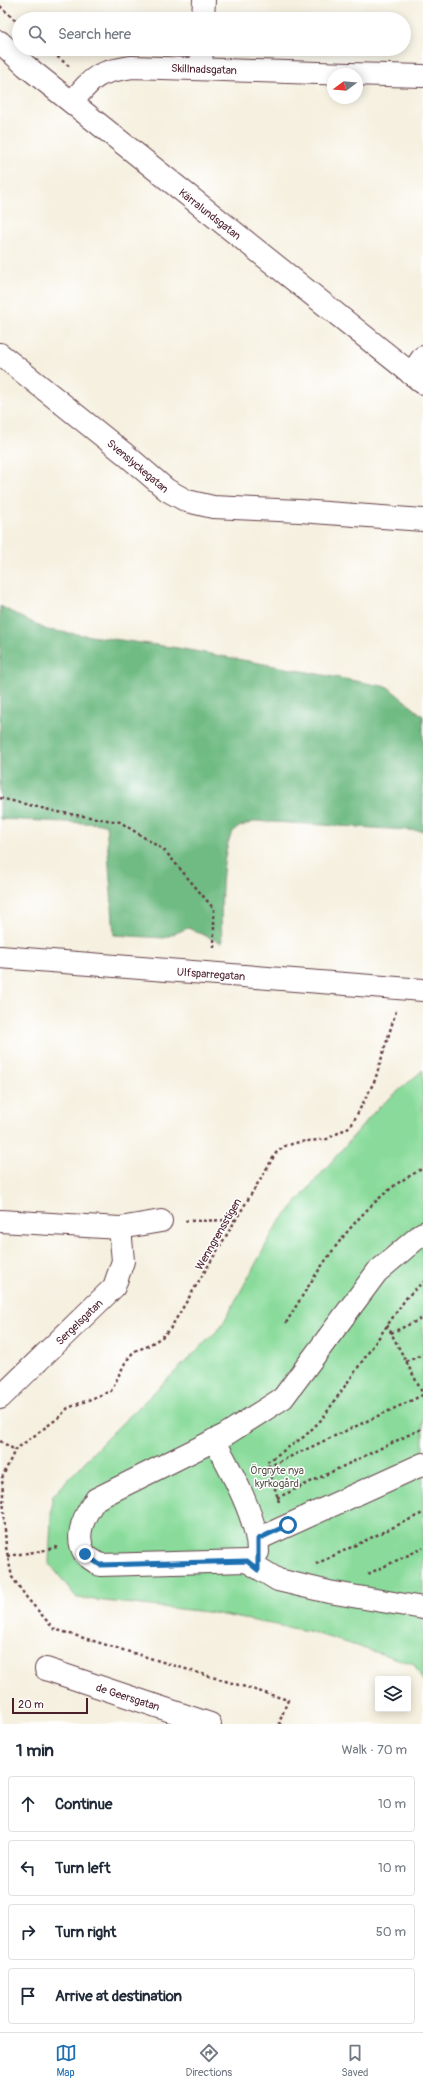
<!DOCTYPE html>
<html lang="en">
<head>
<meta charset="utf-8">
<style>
	:root { --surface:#fff; --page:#f6f6f7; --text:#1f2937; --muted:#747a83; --line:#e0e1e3; --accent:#1f6fb2 }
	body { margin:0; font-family:Pangolin,sans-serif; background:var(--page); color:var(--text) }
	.controls { position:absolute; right:12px; bottom:12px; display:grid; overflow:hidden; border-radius:4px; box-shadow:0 2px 10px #0003 }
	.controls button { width:36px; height:36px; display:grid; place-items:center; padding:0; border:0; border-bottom:1px solid var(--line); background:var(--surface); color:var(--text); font:20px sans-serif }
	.compass { position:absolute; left:327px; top:68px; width:36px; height:36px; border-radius:50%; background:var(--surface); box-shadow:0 2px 10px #0003; rotate:254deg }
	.scale { position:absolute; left:12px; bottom:10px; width:76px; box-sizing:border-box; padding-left:4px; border:2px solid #4a1f2b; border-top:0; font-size:11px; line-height:14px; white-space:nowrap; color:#4a1f2b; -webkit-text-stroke:3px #fff; paint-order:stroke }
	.stop { position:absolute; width:12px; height:12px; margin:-9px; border:3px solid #1f6fb2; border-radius:50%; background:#fff }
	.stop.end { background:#1f6fb2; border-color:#fff; box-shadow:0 1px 4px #0008 }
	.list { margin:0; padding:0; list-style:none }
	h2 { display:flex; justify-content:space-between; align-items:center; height:52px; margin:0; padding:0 16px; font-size:17px }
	h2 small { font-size:13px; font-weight:400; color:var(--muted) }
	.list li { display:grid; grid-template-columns:26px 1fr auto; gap:12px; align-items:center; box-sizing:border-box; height:56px; margin:0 8px 8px; padding:0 8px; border:1px solid var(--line); border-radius:4px }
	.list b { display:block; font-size:15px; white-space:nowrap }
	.list em { font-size:13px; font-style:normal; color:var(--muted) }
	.icon { flex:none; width:22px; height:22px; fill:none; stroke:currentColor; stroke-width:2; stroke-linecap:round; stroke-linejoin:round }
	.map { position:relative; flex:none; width:423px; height:1724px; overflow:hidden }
	.search { position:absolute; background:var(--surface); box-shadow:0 2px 10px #0003; left:12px; right:12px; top:12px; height:44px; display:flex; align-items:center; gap:10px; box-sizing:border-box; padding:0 14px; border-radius:22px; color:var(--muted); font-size:15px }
	.sheet { height:308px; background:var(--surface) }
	nav { display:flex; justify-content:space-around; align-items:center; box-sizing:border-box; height:56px; border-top:1px solid var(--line); background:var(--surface); font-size:11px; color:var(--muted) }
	nav a { display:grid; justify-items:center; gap:2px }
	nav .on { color:var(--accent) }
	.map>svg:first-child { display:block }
	.green { fill:#8adb9b; stroke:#6a7d63 }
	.forest { fill:#6fbb83; stroke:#5c6d57 }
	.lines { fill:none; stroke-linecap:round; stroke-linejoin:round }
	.minor-casing { stroke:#643e46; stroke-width:24 }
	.path { stroke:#643e46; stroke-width:2.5; stroke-dasharray:3 3; stroke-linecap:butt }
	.minor { stroke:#fff; stroke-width:22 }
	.route { stroke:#1f6fb2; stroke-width:5 }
	.labels { text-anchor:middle; stroke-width:3; stroke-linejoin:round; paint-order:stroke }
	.street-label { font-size:11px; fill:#4a1f2b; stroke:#fff }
	.park-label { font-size:11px; fill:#5d574d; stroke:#fff }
</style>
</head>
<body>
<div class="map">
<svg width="423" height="1724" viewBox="0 0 423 1724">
	<rect width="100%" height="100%" fill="#fff"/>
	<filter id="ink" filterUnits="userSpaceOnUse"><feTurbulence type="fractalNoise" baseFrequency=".025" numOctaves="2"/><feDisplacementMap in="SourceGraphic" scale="8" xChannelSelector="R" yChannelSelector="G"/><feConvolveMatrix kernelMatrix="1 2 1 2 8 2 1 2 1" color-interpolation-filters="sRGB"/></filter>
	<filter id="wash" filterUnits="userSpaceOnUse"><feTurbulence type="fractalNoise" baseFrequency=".012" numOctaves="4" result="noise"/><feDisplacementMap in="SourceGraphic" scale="16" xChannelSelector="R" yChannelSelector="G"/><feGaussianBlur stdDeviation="0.9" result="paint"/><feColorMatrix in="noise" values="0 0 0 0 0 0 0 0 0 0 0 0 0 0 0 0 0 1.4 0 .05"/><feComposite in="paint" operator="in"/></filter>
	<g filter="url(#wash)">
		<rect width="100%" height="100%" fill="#f5f0df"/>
		<polygon class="green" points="423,1070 423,1681 414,1664 308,1631 207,1612 77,1598 49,1563 52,1497 105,1440 221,1327 277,1225 376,1110"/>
		<path class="forest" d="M 0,606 L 47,630 L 178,648 L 388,687 L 423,716 L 423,831 L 256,821 C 250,824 241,825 236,829 C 219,841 221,922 222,943 L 188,928 L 164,938 L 114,935 L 106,824 L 0,819 Z"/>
	</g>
	<g filter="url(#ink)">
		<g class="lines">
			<g class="minor-casing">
				<g id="minor">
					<polyline points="203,19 204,0"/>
					<polyline points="0,42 26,66 423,383"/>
					<polyline points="201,69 202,49"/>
					<polyline points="350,74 423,76"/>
					<path d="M 72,102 C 94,76 97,72 132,67 L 349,74"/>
					<polyline points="0,354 125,454 167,490 187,501 213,507 300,511 423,520"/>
					<polyline points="411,374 423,357"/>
					<polyline points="0,957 423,990"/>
					<polyline points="0,1221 120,1228 161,1221"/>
					<path d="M 423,1233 L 377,1272 L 283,1398 L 225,1435 L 96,1499 C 85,1514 73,1535 85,1554 C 88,1558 96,1562 100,1565 L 247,1561 L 278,1580 L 329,1592 L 423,1608"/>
					<polyline points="0,1398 114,1287 123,1261 120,1228"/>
					<path d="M 214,1440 C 230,1469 258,1519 258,1552"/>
					<polyline points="258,1539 423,1464"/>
					<polyline points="46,1669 210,1724"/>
				</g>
			</g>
			<g class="path">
				<polyline points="0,6 19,24"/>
				<polyline points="48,49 70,67"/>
				<polyline points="0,798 58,812 120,822 165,851 214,909 214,950"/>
				<polyline points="185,1221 236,1220"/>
				<path d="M 286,1323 C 315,1274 348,1221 394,1186 C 403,1179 414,1174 423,1168"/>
				<polyline points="387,1325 423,1394"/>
				<polyline points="391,1333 423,1318"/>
				<polyline points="406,1362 423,1354"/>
				<polyline points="0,1441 15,1450"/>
				<polyline points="268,1467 423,1395"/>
				<polyline points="277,1498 423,1428"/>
				<polyline points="279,1502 267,1462 305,1436 322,1419 407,1297 423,1282"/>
				<polyline points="7,1556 41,1551 57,1547"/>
				<polyline points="316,1564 423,1513"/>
				<polyline points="368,1574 423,1548"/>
				<polyline points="281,1724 279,1723 288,1700 54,1629 27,1598 12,1577 6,1547 2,1478 15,1450 58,1418 68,1408 111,1391 125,1363 134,1351 146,1347 162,1337 170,1329 276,1153 285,1146 299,1142 327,1139 351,1126 375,1080 396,1011"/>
			</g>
			<use href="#minor" class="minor"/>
		</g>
	</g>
	<g class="lines" filter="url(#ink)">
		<polyline class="route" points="85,1554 100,1565 247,1561 258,1570 258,1539 288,1525"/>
	</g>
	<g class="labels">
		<g class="street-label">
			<text transform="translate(204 69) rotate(2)" y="4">Skillnadsgatan</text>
			<text transform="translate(210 214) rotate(38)" y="4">Kärralundsgatan</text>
			<text transform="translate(138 466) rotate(40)" y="4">Svenslyckegatan</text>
			<text transform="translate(211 974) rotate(4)" y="4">Ulfsparregatan</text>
			<text transform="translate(218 1234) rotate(-60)" y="4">Wenngrensstigen</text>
			<text transform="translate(79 1322) rotate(-44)" y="4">Sergelsgatan</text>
			<text transform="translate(128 1697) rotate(18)" y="4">de Geersgatan</text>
		</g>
		<g class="park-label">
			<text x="277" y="1474">Örgryte nya<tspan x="277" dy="13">kyrkogård</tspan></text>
		</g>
	</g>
</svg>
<div class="controls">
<button><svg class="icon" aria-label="layers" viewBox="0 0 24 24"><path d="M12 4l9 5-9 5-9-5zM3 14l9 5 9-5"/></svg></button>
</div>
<svg class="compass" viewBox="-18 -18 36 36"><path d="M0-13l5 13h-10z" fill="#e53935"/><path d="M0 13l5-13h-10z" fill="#747a83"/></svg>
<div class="scale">20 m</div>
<div class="stop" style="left:288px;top:1525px"></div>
<div class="stop end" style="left:85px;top:1554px"></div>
<div class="search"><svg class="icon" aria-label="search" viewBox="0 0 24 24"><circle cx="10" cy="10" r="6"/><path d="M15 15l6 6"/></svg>Search here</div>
</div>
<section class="sheet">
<h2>1 min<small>Walk · 70 m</small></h2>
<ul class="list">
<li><svg class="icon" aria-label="ahead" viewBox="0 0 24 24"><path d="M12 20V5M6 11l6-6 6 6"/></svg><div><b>Continue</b></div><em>10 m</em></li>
<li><svg class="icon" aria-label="left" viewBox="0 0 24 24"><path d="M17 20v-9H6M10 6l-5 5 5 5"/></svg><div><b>Turn left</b></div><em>10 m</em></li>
<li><svg class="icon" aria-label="right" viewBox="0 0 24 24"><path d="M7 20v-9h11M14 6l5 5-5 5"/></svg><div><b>Turn right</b></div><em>50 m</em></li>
<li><svg class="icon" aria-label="arrive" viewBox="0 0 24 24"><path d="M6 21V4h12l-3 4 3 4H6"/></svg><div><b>Arrive at destination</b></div></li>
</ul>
</section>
<nav>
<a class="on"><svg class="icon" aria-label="map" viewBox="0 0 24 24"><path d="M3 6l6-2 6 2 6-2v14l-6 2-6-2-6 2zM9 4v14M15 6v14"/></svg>Map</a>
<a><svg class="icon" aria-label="directions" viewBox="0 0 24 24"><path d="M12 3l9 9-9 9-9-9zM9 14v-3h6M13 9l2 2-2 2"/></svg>Directions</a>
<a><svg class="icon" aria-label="saved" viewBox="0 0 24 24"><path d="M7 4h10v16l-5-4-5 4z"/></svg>Saved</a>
</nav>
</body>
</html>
